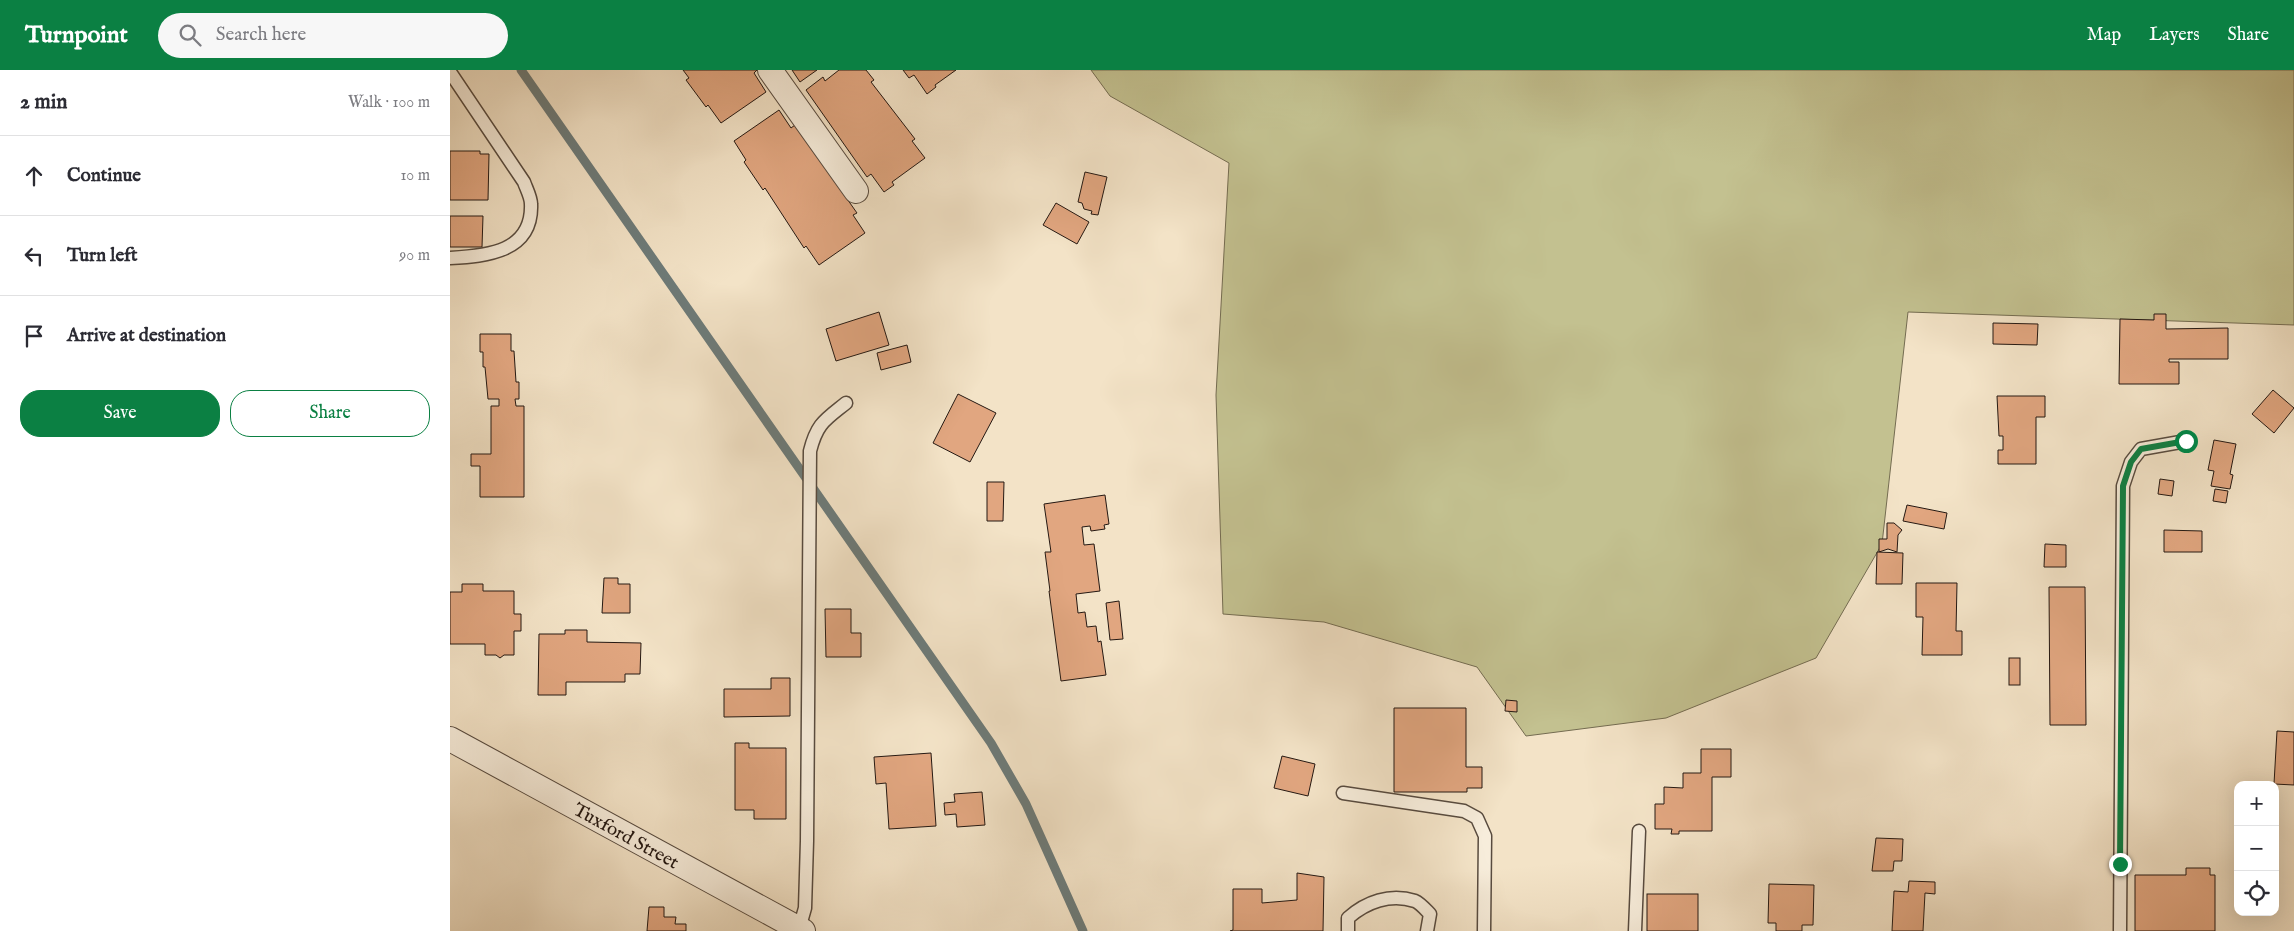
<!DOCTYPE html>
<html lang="en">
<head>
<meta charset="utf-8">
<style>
	:root { --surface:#fff; --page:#f7f7f7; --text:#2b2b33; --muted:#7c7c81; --line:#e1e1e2; --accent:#0b8043 }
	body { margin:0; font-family:"IM FELL English",serif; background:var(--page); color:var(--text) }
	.controls { position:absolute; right:15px; bottom:15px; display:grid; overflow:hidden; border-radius:10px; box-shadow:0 5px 20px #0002 }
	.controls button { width:45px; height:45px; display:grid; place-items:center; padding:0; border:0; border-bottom:1px solid var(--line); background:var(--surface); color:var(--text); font:25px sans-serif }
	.stop { position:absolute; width:15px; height:15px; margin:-11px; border:4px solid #0b8043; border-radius:50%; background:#fff }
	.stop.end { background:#0b8043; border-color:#fff; box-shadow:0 1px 5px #0008 }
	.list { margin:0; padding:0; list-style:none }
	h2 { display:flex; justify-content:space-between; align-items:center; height:65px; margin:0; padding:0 20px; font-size:21px }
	h2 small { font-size:16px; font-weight:400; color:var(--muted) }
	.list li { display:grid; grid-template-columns:32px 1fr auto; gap:15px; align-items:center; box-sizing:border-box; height:80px; padding:0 20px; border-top:1px solid var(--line) }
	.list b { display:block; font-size:19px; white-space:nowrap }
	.list em { font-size:16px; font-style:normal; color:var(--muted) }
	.actions { display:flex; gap:10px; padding:15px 20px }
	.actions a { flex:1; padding:11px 0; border:1px solid var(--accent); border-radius:20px; text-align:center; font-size:18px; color:var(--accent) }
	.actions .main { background:var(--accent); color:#fff }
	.icon { flex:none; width:28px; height:28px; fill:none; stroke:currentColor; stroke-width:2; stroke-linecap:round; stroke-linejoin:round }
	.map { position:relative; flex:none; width:1844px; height:861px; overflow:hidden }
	header { display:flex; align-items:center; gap:30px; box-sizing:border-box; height:70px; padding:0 25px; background:var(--accent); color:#fff }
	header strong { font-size:24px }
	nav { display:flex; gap:28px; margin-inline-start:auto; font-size:18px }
	.search { width:350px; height:45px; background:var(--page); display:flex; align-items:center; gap:12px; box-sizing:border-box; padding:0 18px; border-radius:28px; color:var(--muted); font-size:19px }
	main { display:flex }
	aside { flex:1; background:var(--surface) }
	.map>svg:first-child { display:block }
	.green { fill:#c3c190; stroke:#746c51 }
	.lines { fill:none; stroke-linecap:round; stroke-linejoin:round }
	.stream { stroke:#6d7b79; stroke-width:9 }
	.building { fill:#e1a680; stroke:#241812 }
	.lane-casing { stroke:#584b3f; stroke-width:15 }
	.street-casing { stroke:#584b3f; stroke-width:26 }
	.lane { stroke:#f7eddb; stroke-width:12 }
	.street { stroke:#f7eddb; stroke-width:24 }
	.route { stroke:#0b8043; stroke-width:6 }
	.labels { text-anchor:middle; stroke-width:4.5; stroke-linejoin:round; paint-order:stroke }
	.street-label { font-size:19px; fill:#241812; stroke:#f7eddb }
</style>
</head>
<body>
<header>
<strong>Turnpoint</strong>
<div class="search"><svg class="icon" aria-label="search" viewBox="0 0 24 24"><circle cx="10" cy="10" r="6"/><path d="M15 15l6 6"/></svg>Search here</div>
<nav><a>Map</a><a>Layers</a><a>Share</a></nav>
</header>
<main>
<aside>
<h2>2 min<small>Walk · 100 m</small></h2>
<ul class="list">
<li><svg class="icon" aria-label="ahead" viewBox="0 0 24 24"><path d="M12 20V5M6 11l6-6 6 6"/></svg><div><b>Continue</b></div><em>10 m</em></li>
<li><svg class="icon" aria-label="left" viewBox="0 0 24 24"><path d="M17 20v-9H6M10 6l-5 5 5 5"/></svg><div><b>Turn left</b></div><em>90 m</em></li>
<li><svg class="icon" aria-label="arrive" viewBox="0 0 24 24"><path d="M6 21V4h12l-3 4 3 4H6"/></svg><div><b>Arrive at destination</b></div></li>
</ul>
<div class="actions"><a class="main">Save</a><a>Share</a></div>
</aside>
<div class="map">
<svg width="1844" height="861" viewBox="0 0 1844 861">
	<rect width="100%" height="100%" fill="#f3e3c7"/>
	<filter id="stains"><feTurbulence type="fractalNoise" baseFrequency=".004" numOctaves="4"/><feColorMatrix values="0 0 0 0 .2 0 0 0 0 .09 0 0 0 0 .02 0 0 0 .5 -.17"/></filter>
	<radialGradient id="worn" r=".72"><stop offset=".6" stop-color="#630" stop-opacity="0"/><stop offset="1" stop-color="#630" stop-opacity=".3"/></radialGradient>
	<polygon class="green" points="641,0 1844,0 1844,255 1458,242 1432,474 1366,588 1216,648 1076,666 1027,597 874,552 773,544 766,325 779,93 660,26"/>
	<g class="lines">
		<polyline class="stream" points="71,0 541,673 576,734 633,861"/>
	</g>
	<g class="building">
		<polygon points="233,0 307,0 304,3 316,22 271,53 258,35 256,37 236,10 239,8"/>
		<polygon points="342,0 367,0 350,12"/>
		<polygon points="389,0 416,0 424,10 421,12 465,69 462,71 475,88 442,112 444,115 434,122 421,104 417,107 356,20 373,7 375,11"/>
		<polygon points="453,0 506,0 485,15 486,17 477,24 464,5 459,8"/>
		<polygon points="329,40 341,58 345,55 407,143 403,145 415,163 369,195 356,176 354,178 315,118 313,120 294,92 296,90 284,71"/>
		<polygon points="0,81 30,81 30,84 39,84 38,130 0,130"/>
		<polygon points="635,102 657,107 648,145 641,144 642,141 634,139 632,133 628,132"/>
		<polygon points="606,133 639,152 627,174 593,155"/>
		<polygon points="0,146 33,146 32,177 0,177"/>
		<polygon points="429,242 439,275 386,291 376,259"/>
		<polygon points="1704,244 1716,244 1716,259 1778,258 1778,289 1719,289 1719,292 1729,292 1729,314 1669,314 1670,249 1704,250"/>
		<polygon points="1543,253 1588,254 1587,275 1543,274"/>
		<polygon points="30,264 61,264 61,281 64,281 66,312 69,312 69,329 65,329 66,336 74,336 74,427 30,427 30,396 21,396 21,384 41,384 41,336 49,336 49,329 38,329 35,297 33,297 33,282 30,282"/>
		<polygon points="457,275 461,292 431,300 427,283"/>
		<polygon points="1823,320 1844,338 1824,363 1802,344"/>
		<polygon points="508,324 546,343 520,392 483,373"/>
		<polygon points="1547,326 1595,326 1595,347 1586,347 1586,394 1548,394 1548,380 1553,380 1553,366 1549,366"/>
		<polygon points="1764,370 1786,374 1780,404 1783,405 1780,419 1761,416 1764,401 1758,400"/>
		<polygon points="1710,409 1724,411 1722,426 1708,424"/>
		<polygon points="537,412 554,412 553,451 537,451"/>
		<polygon points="1765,419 1778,421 1776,433 1763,431"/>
		<polygon points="655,425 659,454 654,455 655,459 641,461 640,456 632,457 634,475 644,474 650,521 626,524 628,543 635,542 637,557 646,556 648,572 651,571 656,605 611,611 599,521 600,521 595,482 601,482 594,434"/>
		<polygon points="1457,435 1497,443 1494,459 1453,451"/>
		<polygon points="1437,453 1444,453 1452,460 1448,465 1447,482 1438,479 1429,482 1429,469 1437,469"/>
		<polygon points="1714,460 1752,461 1752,482 1714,482"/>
		<polygon points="1595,474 1616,475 1616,497 1594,497"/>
		<polygon points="1427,482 1453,483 1452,514 1426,514"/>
		<polygon points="154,508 168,508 168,514 180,514 180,543 152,543"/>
		<polygon points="1466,513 1507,513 1506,561 1512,561 1512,585 1472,585 1473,547 1466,547"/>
		<polygon points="12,514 33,514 33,521 64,521 64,544 71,544 71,561 64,561 64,585 54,585 50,588 46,585 35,585 35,574 0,574 0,522 12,522"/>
		<polygon points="1599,517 1635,517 1636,655 1600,655"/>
		<polygon points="669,531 673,569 660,570 656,533"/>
		<polygon points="375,539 401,539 401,563 411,563 411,587 376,587"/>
		<polygon points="115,560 137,560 137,572 191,573 190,604 175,604 175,612 116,612 116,625 88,625 89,564 115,564"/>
		<rect x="1559" y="588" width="11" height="27"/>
		<polygon points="321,608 340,608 340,646 274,647 274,619 321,619"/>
		<polygon points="1056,630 1067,631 1067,642 1055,641"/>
		<polygon points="944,638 1016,638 1016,697 1032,697 1032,718 1017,718 1017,722 944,722"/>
		<polygon points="1827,661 1844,662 1844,715 1824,714"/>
		<polygon points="285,673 299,673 299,678 336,678 336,749 304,749 304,740 285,740"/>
		<polygon points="1251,679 1281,679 1281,707 1262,707 1262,761 1229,761 1229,764 1221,764 1222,759 1205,759 1205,734 1214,734 1214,717 1233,718 1233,703 1251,703"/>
		<polygon points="481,683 486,756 439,759 436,713 426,714 424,687"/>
		<polygon points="832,686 865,694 858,726 824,718"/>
		<polygon points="532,722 535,755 507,757 506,744 495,745 494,733 505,732 504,724"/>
		<polygon points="1426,768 1453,769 1452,791 1444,791 1443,801 1422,801"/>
		<polygon points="1736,798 1760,798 1760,805 1765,805 1765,861 1685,861 1685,805 1736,805"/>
		<polygon points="847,803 874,807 873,861 780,861 783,860 783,819 812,819 812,833 847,830"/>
		<polygon points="1459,811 1485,812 1485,824 1475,823 1473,861 1442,861 1444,821 1458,822"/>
		<polygon points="1319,814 1364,815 1363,855 1352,855 1352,861 1326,861 1326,853 1318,853"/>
		<rect x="1197" y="824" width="51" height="37"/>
		<polygon points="199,837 214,837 214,847 226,847 225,854 236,854 236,861 197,861"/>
	</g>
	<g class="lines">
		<g class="lane-casing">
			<g id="lane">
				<path d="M 0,2 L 74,112 C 76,118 81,127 81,134 C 83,182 37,186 0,188"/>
				<polyline points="893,723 1014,741 1027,748 1035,766 1034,861"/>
				<path d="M 349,859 L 355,838 L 357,771 L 360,381 C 367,353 375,350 396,333"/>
				<path d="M 898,861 L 898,848 C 916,832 940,823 965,831 C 970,833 976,840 980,844 L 977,861"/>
				<polyline points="1185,861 1189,761"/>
				<polyline points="1670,861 1673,416 1681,392 1691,379 1736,371"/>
			</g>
		</g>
		<g class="street-casing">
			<g id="street">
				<polyline points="320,0 406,121"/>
				<path id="s1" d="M 0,669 L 353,861"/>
			</g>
		</g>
		<use href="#lane" class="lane"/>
		<use href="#street" class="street"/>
	</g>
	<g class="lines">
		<polyline class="route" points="1670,794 1673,416 1681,392 1691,379 1736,371"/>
	</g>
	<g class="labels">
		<g class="street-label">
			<text dy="7" stroke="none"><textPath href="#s1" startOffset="201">Tuxford Street</textPath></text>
		</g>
	</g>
	<rect width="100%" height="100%" filter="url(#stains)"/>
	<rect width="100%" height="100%" fill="url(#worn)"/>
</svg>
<div class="controls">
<button>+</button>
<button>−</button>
<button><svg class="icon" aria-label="locate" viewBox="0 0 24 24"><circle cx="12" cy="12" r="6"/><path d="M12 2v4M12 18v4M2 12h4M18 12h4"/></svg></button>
</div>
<div class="stop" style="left:1736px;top:371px"></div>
<div class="stop end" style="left:1670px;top:794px"></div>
</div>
</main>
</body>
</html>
